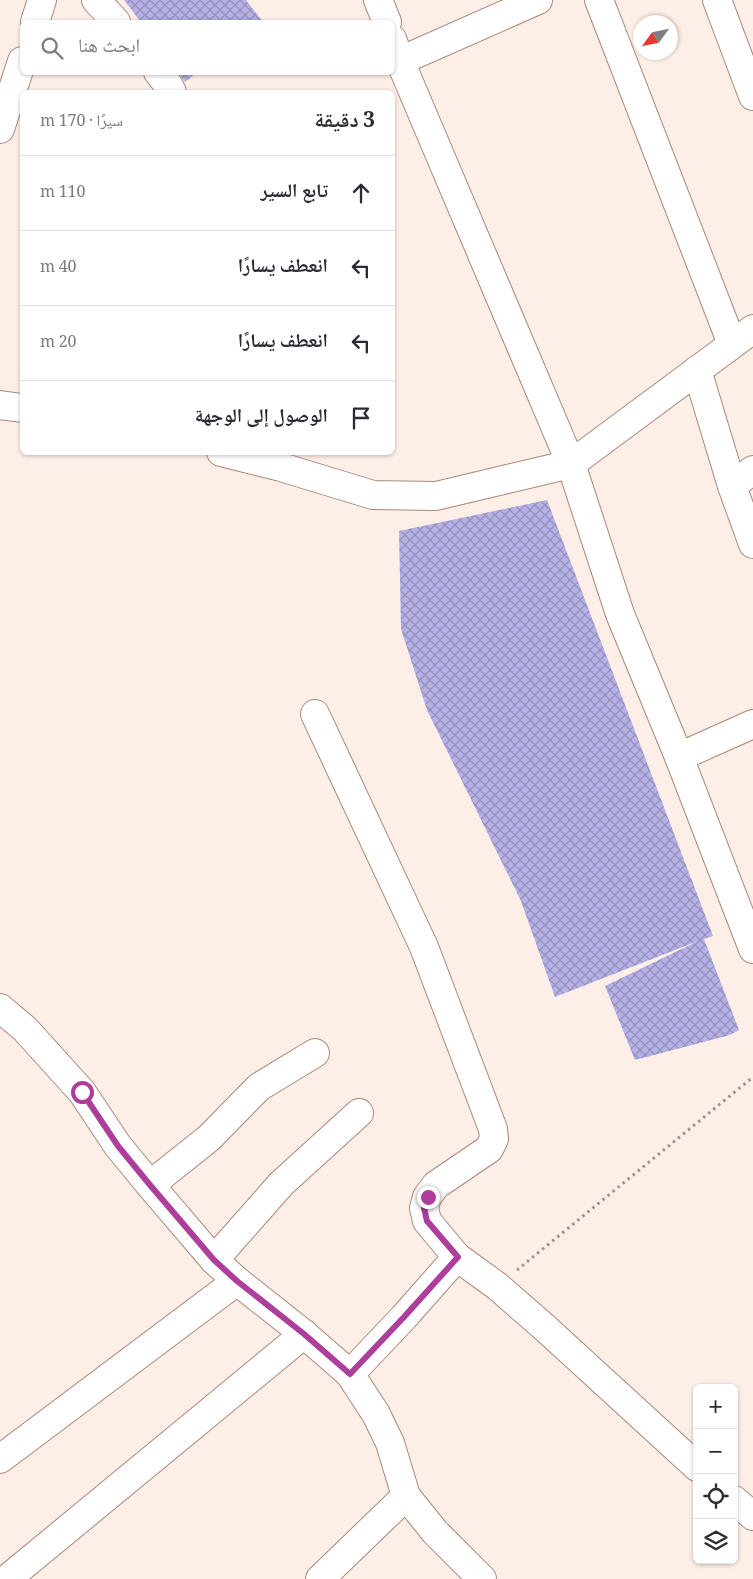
<!DOCTYPE html>
<html lang="ar">
<head>
<meta charset="utf-8">
<style>
	:root { --surface:#fff; --page:#f7f7f7; --text:#2b2b33; --muted:#7c7c81; --line:#e1e1e2 }
	body { margin:0; font-family:Georgia,"Noto Naskh Arabic",serif; background:var(--page); color:var(--text); direction:rtl }
	.controls { position:absolute; right:15px; bottom:15px; display:grid; overflow:hidden; border-radius:8px; box-shadow:0 1px 4px #0004 }
	.controls button { width:45px; height:45px; display:grid; place-items:center; padding:0; border:0; border-bottom:1px solid var(--line); background:var(--surface); color:var(--text); font:25px sans-serif }
	.compass { position:absolute; left:633px; top:15px; width:45px; height:45px; border-radius:50%; background:var(--surface); box-shadow:0 1px 4px #0004; rotate:237deg }
	.stop { position:absolute; width:15px; height:15px; margin:-11px; border:4px solid #ad3e9c; border-radius:50%; background:#fff }
	.stop.end { background:#ad3e9c; border-color:#fff; box-shadow:0 1px 5px #0008 }
	.list { margin:0; padding:0; list-style:none }
	h2 { display:flex; justify-content:space-between; align-items:center; height:65px; margin:0; padding:0 20px; font-size:21px }
	h2 small { font-size:16px; font-weight:400; color:var(--muted) }
	.list li { display:grid; grid-template-columns:32px 1fr auto; gap:15px; align-items:center; box-sizing:border-box; height:75px; padding:0 20px; border-top:1px solid var(--line) }
	.list b { display:block; font-size:19px; white-space:nowrap }
	.list em { font-size:16px; font-style:normal; color:var(--muted) }
	.icon { flex:none; width:28px; height:28px; fill:none; stroke:currentColor; stroke-width:2; stroke-linecap:round; stroke-linejoin:round }
	.map { position:relative; flex:none; width:753px; height:1579px; overflow:hidden; direction:ltr }
	.search { position:absolute; background:var(--surface); box-shadow:0 1px 4px #0004; left:20px; top:20px; width:375px; height:55px; display:flex; align-items:center; gap:12px; box-sizing:border-box; padding:0 18px; border-radius:8px; color:var(--muted); font-size:19px }
	.panel { position:absolute; background:var(--surface); box-shadow:0 1px 4px #0004; left:20px; top:90px; width:375px; height:365px; border-radius:8px; direction:rtl }
	.map>svg:first-child { display:block }
	.building { fill:url(#building-cross-hatch) }
	.lines { fill:none; stroke-linecap:round; stroke-linejoin:round }
	.street-casing { stroke:#aa8878; stroke-width:30 }
	.secondary-casing { stroke:#aa8878; stroke-width:30 }
	.path { stroke:#9f918a; stroke-width:3; stroke-dasharray:2.5 4; stroke-linecap:butt }
	.street { stroke:#fff; stroke-width:28 }
	.secondary { stroke:#fff; stroke-width:28 }
	.route { stroke:#ad3e9c; stroke-width:6 }
</style>
</head>
<body>
<div class="map">
<svg width="753" height="1579" viewBox="0 0 753 1579">
	<defs>
		<pattern id="building-cross-hatch" width="8" height="8" patternUnits="userSpaceOnUse" patternTransform="scale(1.25)"><rect width="8" height="8" fill="#b5b1e7"/><path d="M0 0l8 8M0 8l8-8" fill="none" stroke="#9490ba"/></pattern>
	</defs>
	<rect width="100%" height="100%" fill="#fdeee7"/>
	<g class="building">
		<polygon points="124,0 246,0 263,22 141,22"/>
		<polygon points="178,72 198,72 185,82"/>
		<polygon points="547,500 713,936 704,939 739,1030 730,1035 635,1060 605,986 698,941 555,997 521,901 427,710 401,629 399,531"/>
	</g>
	<g class="lines">
		<g class="street-casing">
			<g id="street">
				<polyline points="96,0 116,22"/>
				<polyline points="378,0 387,22"/>
				<polyline points="599,0 732,344"/>
				<polyline points="717,0 753,96"/>
				<polyline points="392,39 400,61 571,464 620,614 679,757 753,949"/>
				<polyline points="400,61 538,0"/>
				<polyline points="158,72 169,86 172,92"/>
				<polyline points="697,370 732,486 753,544"/>
				<polyline points="0,405 22,408"/>
				<polyline points="221,452 281,467 373,495 436,496 571,464 753,329"/>
				<polyline points="732,486 753,470"/>
				<polyline points="315,714 424,947 493,1129 494,1139 489,1149 436,1185 427,1197 424,1208 427,1221 457,1257 497,1286 544,1327 697,1467"/>
				<polyline points="679,757 753,724"/>
				<polyline points="0,1008 25,1029 82,1092 118,1146 150,1185 214,1260 237,1281 304,1334 350,1374 376,1414 390,1443 406,1496 435,1532 482,1579"/>
				<polyline points="150,1185 209,1138 259,1087 315,1053"/>
				<polyline points="214,1260 281,1184 359,1113"/>
				<polyline points="350,1374 404,1317 457,1257"/>
				<polyline points="0,1459 237,1281"/>
				<polyline points="734,1500 753,1516"/>
				<polyline points="7,1579 304,1334"/>
				<polyline points="320,1579 406,1496"/>
			</g>
		</g>
		<g class="secondary-casing">
			<g id="secondary">
				<polyline points="35,22 42,0"/>
				<polyline points="0,129 22,61"/>
			</g>
		</g>
		<polyline class="path" points="517,1270 753,1077"/>
		<use href="#street" class="street"/>
		<use href="#secondary" class="secondary"/>
	</g>
	<g class="lines">
		<polyline class="route" points="82,1092 118,1146 150,1185 214,1260 237,1281 304,1334 350,1374 404,1317 458,1257 427,1221 424,1208 428,1197"/>
	</g>
</svg>
<div class="controls">
<button>+</button>
<button>−</button>
<button><svg class="icon" aria-label="locate" viewBox="0 0 24 24"><circle cx="12" cy="12" r="6"/><path d="M12 2v4M12 18v4M2 12h4M18 12h4"/></svg></button>
<button><svg class="icon" aria-label="layers" viewBox="0 0 24 24"><path d="M12 4l9 5-9 5-9-5zM3 14l9 5 9-5"/></svg></button>
</div>
<svg class="compass" viewBox="-18 -18 36 36"><path d="M0-13l5 13h-10z" fill="#e53935"/><path d="M0 13l5-13h-10z" fill="#7c7c81"/></svg>
<div class="stop" style="left:82px;top:1092px"></div>
<div class="stop end" style="left:428px;top:1197px"></div>
<div class="search"><svg class="icon" aria-label="search" viewBox="0 0 24 24"><circle cx="10" cy="10" r="6"/><path d="M15 15l6 6"/></svg>ابحث هنا</div>
<section class="panel">
<h2>3 دقيقة<small>سيرًا · 170 m</small></h2>
<ul class="list">
<li><svg class="icon" aria-label="ahead" viewBox="0 0 24 24"><path d="M12 20V5M6 11l6-6 6 6"/></svg><div><b>تابع السير</b></div><em>110 m</em></li>
<li><svg class="icon" aria-label="left" viewBox="0 0 24 24"><path d="M17 20v-9H6M10 6l-5 5 5 5"/></svg><div><b>انعطف يسارًا</b></div><em>40 m</em></li>
<li><svg class="icon" aria-label="left" viewBox="0 0 24 24"><path d="M17 20v-9H6M10 6l-5 5 5 5"/></svg><div><b>انعطف يسارًا</b></div><em>20 m</em></li>
<li><svg class="icon" aria-label="arrive" viewBox="0 0 24 24"><path d="M6 21V4h12l-3 4 3 4H6"/></svg><div><b>الوصول إلى الوجهة</b></div></li>
</ul>
</section>
</div>
</body>
</html>
